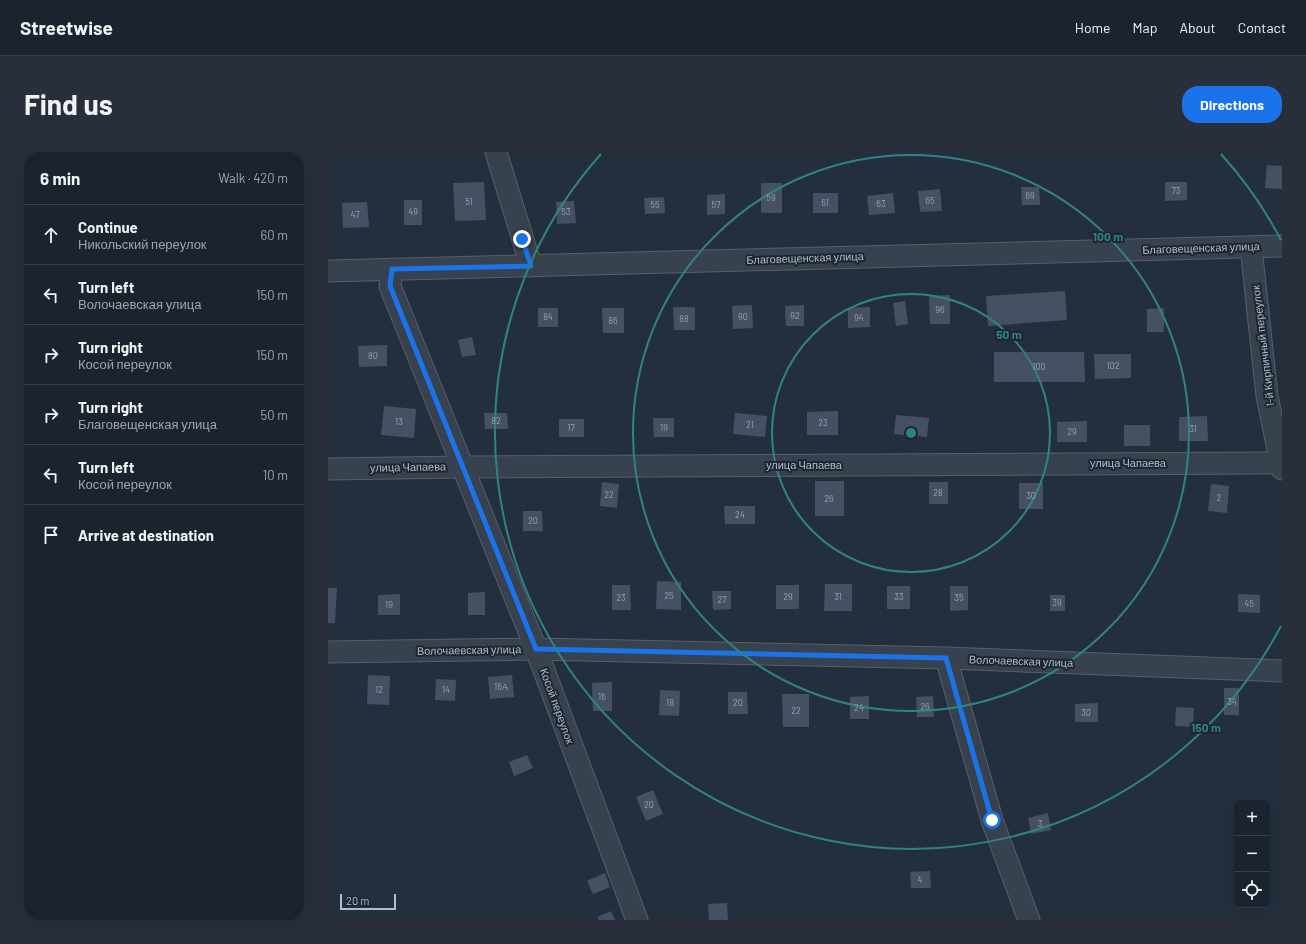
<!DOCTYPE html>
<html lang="en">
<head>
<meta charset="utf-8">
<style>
	:root { --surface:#1b232e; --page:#282f3a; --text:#f1f3f6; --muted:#a0a4aa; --line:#39404a; --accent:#1a73e8 }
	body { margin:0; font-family:Barlow,sans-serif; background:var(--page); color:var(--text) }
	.controls { position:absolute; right:12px; bottom:12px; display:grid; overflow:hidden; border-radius:8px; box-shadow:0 4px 16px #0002 }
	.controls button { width:36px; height:36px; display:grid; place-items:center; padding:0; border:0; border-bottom:1px solid var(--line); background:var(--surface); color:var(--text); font:20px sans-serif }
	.scale { position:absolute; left:12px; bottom:10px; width:56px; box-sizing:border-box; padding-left:4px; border:2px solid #b4bcc9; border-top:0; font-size:11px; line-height:14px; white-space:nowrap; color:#b4bcc9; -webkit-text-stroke:3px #1d2633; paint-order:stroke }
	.stop { position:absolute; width:12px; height:12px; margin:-9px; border:3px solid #1a73e8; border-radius:50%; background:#fff }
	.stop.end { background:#1a73e8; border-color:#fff; box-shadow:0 1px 4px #0008 }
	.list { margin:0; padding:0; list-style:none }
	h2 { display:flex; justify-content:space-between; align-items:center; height:52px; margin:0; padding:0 16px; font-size:17px }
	h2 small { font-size:13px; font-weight:400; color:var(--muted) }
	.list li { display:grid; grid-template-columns:26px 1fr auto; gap:12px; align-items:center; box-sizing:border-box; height:60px; padding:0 16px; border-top:1px solid var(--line) }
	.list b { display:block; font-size:15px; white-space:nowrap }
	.list p { margin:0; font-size:13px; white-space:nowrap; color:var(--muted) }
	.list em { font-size:13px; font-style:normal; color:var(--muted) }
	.icon { flex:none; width:22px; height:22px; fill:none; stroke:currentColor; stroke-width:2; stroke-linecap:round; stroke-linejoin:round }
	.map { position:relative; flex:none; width:954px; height:768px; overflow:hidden; border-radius:16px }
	header { display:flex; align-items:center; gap:24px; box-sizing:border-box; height:56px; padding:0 20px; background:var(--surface); border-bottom:1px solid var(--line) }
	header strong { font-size:19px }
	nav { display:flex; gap:22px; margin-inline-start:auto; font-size:14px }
	.intro { display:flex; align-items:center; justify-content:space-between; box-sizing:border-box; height:96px; padding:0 24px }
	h1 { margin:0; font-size:28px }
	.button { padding:10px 18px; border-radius:16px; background:var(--accent); color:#fff; font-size:14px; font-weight:700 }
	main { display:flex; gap:24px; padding:0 24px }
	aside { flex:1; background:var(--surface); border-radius:16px; box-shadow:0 4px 16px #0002 }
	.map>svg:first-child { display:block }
	.building { fill:#455162 }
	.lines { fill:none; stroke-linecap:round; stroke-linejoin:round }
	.minor-casing { stroke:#565f6c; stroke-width:23 }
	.minor { stroke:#38414e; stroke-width:21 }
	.route { stroke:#1a73e8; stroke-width:5 }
	.ring { fill:none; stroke:#308480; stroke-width:2 }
	.labels { text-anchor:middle; stroke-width:4; stroke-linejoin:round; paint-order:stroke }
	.number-label { font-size:9px; fill:#98a1af }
	.street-label { font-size:11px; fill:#b4bcc9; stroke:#1d2633 }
	.centre { fill:#308480; stroke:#1d2633; stroke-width:2 }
	.ring-label { font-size:12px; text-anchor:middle; font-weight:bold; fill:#308480; stroke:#1d2633; stroke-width:4; stroke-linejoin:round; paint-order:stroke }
</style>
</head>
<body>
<header>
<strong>Streetwise</strong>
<nav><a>Home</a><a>Map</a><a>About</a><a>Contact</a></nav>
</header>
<div class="intro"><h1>Find us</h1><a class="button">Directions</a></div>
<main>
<aside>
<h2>6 min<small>Walk · 420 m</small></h2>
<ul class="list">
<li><svg class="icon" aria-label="ahead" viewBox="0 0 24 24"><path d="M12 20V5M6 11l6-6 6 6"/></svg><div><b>Continue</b><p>Никольский переулок</p></div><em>60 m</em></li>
<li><svg class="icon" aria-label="left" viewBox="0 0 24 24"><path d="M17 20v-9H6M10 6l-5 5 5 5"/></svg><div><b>Turn left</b><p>Волочаевская улица</p></div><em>150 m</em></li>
<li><svg class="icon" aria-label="right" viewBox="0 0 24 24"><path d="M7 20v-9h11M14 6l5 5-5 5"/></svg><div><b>Turn right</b><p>Косой переулок</p></div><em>150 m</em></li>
<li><svg class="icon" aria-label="right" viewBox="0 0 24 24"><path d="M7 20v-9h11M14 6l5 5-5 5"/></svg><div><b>Turn right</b><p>Благовещенская улица</p></div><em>50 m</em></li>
<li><svg class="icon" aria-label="left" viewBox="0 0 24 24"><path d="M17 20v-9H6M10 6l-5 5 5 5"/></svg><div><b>Turn left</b><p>Косой переулок</p></div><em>10 m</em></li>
<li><svg class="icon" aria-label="arrive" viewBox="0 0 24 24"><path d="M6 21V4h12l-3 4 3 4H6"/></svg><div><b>Arrive at destination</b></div></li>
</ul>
</aside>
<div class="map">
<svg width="954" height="768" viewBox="0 0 954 768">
	<rect width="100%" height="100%" fill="#242f3e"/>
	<g class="building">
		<polygon points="939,13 954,14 954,37 937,36"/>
		<polygon points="156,30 158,68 127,69 125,31"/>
		<polygon points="837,30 859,30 859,48 837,49"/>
		<rect x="433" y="31" width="21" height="30"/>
		<polygon points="693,35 711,35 712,53 694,53"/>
		<polygon points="612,37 614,59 592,60 590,39"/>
		<rect x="485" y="41" width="25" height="20"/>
		<polygon points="565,41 567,61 541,63 539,44"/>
		<polygon points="397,42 397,62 379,63 379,43"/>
		<polygon points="336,45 337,61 317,62 316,46"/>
		<rect x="76" y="48" width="18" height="25"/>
		<polygon points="246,49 248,71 229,72 228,50"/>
		<polygon points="39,50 41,75 15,76 14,51"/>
		<polygon points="737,139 739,168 660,174 658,144"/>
		<polygon points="622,143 622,172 602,172 601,144"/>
		<polygon points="577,149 580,172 568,174 565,151"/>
		<polygon points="424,153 425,176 405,177 404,154"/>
		<polygon points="476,153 476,174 458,174 457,154"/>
		<polygon points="345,155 367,155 367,178 346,178"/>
		<polygon points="542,155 542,175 520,176 520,156"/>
		<rect x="210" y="156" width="20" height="19"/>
		<polygon points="274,156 296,156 296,181 275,181"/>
		<polygon points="836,156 836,180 819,180 819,157"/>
		<polygon points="144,185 148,203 134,205 130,188"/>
		<polygon points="59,193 59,214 31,215 30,194"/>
		<polygon points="666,200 756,200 757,230 666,230"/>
		<polygon points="766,202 803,202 803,226 767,227"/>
		<polygon points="56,254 88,257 86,286 53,283"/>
		<polygon points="510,259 510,283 479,283 479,260"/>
		<polygon points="156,261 179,261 180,277 157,277"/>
		<polygon points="407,261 439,264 437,285 405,282"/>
		<polygon points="568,263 601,266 599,285 566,282"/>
		<polygon points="879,264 880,289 851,289 851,265"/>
		<polygon points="325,266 346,266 346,285 326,285"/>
		<rect x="231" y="267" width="25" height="18"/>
		<polygon points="759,269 759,290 729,290 729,270"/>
		<rect x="796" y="273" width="26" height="21"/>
		<rect x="487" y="329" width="29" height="35"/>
		<polygon points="274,330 291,332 289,356 272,354"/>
		<rect x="601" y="330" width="19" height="22"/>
		<rect x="691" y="331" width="24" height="26"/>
		<polygon points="883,332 901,334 899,361 880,359"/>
		<polygon points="396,354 427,354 427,372 397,372"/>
		<polygon points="195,359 214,359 215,379 195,379"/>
		<polygon points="329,429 353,430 353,458 328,457"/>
		<polygon points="497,432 524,432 524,459 496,459"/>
		<polygon points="284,433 302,433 303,458 284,458"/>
		<rect x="448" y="433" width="23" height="24"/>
		<rect x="559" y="434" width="23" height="23"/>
		<polygon points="622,434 640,434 640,458 622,459"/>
		<polygon points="0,436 9,436 7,471 0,471"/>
		<polygon points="384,439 403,439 403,457 385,458"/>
		<polygon points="157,440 157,463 140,463 140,441"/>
		<polygon points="72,442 72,463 50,463 50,443"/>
		<polygon points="910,442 932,443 932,461 910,460"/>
		<rect x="722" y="443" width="15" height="16"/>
		<polygon points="40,523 62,524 61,553 39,552"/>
		<polygon points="184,523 186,545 162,547 160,525"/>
		<polygon points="108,527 128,528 127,549 107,548"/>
		<polygon points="284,530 284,559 265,559 264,531"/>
		<rect x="896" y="536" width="15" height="27"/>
		<polygon points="332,538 352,539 351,564 331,563"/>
		<polygon points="400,540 419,540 420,562 400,562"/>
		<polygon points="454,542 481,542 481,575 455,575"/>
		<polygon points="541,544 541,567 522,567 522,545"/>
		<polygon points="605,544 606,565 589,565 588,545"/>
		<polygon points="770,551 770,570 747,570 747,552"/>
		<polygon points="848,555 866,556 865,575 847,574"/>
		<polygon points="199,603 205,616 186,624 181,610"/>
		<polygon points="325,638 335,662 318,669 308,645"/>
		<polygon points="720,661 723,678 703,682 700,666"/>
		<polygon points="602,719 603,736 583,736 582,720"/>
		<polygon points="277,721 282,735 265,742 259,729"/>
		<polygon points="399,751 400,768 381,768 380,752"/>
		<polygon points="283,759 287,768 271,768 269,765"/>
	</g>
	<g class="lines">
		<g class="minor-casing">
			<g id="minor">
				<polyline points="168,0 203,114"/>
				<polyline points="923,95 939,244 954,317"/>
				<polyline points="64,117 62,134 208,497 309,768"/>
				<polyline points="0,119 954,94"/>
				<polyline points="0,317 135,315 953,311"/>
				<polyline points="0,500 208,497 618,506 954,519"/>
				<polyline points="618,506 664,668 701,768"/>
			</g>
		</g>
		<use href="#minor" class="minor"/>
	</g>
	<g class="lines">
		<polyline class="route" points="194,87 203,114 64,117 62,134 208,497 618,506 664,668"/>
	</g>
	<g class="ring">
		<circle cx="583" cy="281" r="139"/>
		<circle cx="583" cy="281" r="278"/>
		<path d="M953 474A417 417 0 1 1 273 2M893 2A417 417 0 0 1 953 88"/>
	</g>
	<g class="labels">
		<g class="number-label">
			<text x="848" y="42">73</text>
			<text x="702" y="47">69</text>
			<text x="443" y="49">59</text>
			<text x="602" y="52">65</text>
			<text x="141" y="53">51</text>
			<text x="497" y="54">61</text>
			<text x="553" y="55">63</text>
			<text x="327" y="56">55</text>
			<text x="388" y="56">57</text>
			<text x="85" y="63">49</text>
			<text x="238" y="63">53</text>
			<text x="27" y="66">47</text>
			<text x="612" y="161">96</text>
			<text x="467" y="167">92</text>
			<text x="220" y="168">84</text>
			<text x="415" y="168">90</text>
			<text x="531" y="169">94</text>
			<text x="356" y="170">88</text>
			<text x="285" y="172">86</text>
			<text x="45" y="207">80</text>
			<text x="785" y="217">102</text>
			<text x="711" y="218">100</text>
			<text x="168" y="272">82</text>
			<text x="71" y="273">13</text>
			<text x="495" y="274">23</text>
			<text x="422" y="276">21</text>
			<text x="243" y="279">17</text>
			<text x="336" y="279">19</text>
			<text x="865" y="280">31</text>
			<text x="744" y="283">29</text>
			<text x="610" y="344">28</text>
			<text x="281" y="346">22</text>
			<text x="703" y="347">30</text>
			<text x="891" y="349">2</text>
			<text x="501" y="350">26</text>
			<text x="412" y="366">24</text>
			<text x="205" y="372">20</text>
			<text x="341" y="447">25</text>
			<text x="460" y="448">29</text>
			<text x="510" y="448">31</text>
			<text x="571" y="448">33</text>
			<text x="293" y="449">23</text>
			<text x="631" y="449">35</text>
			<text x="394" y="451">27</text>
			<text x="729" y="454">39</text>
			<text x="921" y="455">45</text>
			<text x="61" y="456">19</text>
			<text x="173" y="538">16А</text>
			<text x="51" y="541">12</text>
			<text x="118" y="541">14</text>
			<text x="274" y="548">16</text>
			<text x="904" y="553">34</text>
			<text x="342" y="554">18</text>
			<text x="410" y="554">20</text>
			<text x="597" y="558">26</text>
			<text x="531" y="559">24</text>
			<text x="468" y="562">22</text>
			<text x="758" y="564">30</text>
			<text x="321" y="656">20</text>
			<text x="712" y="675">3</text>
			<text x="592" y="731">4</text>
		</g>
		<g class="street-label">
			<text transform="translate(873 96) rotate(-2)" y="4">Благовещенская улица</text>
			<text transform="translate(477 106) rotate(-2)" y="4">Благовещенская улица</text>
			<text transform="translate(935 194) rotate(-97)" y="4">1-й Кирпичный переулок</text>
			<text x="800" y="315">улица Чапаева</text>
			<text x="476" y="317">улица Чапаева</text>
			<text transform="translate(80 315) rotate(-1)" y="4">улица Чапаева</text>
			<text transform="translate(141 498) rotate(-1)" y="4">Волочаевская улица</text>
			<text transform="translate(693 509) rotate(2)" y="4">Волочаевская улица</text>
			<text transform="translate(229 554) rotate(70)" y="4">Косой переулок</text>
		</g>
	</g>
	<circle cx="583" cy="281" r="6" class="centre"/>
	<g class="ring-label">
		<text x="780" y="89">100 m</text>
		<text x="681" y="187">50 m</text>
		<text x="878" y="580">150 m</text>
	</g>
</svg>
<div class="controls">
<button>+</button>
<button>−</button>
<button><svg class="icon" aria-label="locate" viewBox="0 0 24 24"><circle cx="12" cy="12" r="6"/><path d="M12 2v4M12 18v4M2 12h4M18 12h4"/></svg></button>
</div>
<div class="scale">20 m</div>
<div class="stop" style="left:664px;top:668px"></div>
<div class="stop end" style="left:194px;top:87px"></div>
</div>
</main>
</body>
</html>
